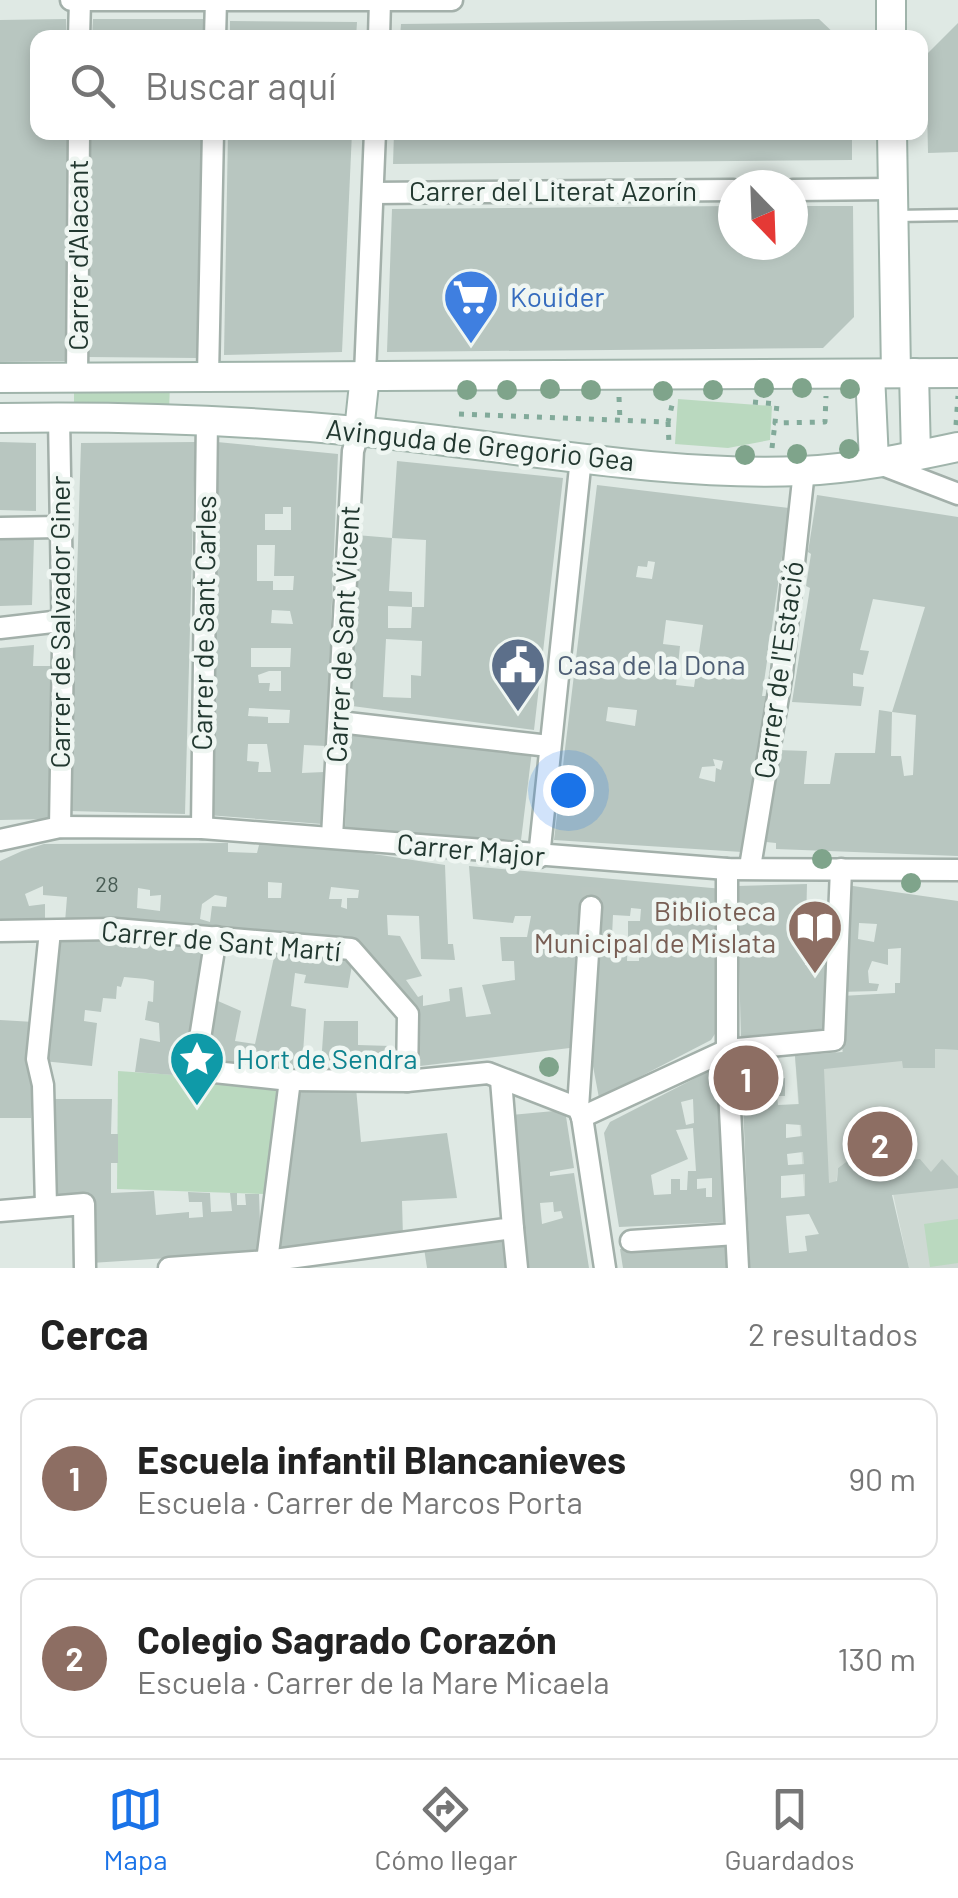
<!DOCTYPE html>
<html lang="es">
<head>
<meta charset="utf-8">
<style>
	:root { --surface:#fff; --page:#f2f2f2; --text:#222; --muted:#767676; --line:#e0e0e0; --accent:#1a73e8 }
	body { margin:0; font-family:Barlow,sans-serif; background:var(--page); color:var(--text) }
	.compass { position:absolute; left:718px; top:170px; width:90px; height:90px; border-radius:50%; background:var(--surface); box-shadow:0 5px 15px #0003; rotate:157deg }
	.you { position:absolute; left:568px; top:790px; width:35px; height:35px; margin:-25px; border:8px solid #fff; border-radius:50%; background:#1a73e8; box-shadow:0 0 0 15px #1a73e833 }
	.badge { display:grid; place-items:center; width:65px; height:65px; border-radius:50%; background:var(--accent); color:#fff; font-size:32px; font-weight:700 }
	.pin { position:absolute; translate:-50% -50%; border:5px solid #fff; box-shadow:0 2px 10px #0006 }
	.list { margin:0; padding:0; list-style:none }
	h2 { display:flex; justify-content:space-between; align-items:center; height:130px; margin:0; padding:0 40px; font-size:42px }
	h2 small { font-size:32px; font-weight:400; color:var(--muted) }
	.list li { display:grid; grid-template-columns:65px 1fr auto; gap:30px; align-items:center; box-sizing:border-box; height:160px; margin:0 20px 20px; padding:0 20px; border:2px solid var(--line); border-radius:20px }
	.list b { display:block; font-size:38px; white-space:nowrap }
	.list p { margin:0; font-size:32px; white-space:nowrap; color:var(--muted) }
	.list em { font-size:32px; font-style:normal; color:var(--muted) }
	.icon { flex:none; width:55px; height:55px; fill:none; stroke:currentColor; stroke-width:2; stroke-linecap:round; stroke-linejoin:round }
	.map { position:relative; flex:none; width:958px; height:1268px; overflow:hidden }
	.search { position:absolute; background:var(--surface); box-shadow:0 5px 15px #0003; left:30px; right:30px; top:30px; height:110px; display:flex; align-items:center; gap:25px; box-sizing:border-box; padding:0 35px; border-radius:20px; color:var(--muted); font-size:38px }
	.sheet { height:490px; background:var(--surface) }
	nav { display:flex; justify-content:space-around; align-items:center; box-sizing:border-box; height:140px; border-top:2px solid var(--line); background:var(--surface); font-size:28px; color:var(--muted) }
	nav a { display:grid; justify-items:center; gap:5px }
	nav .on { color:var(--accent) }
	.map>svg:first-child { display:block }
	.built { fill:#ced9d3 }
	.green { fill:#bad9bf }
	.building { fill:#b8c6c0; fill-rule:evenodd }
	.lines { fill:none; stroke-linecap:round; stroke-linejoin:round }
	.street-tunnel { stroke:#b9c6c0; stroke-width:20; stroke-dasharray:20 10; stroke-linecap:butt }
	.lane-casing { stroke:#a3b0aa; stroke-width:15 }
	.street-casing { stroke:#a3b0aa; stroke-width:25 }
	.secondary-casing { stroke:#a0b4ab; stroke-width:32 }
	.path { stroke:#82aa9a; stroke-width:5; stroke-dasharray:5 8; stroke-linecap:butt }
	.lane { stroke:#fff; stroke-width:10 }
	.street { stroke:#fff; stroke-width:20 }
	.secondary { stroke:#fff; stroke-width:28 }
	.tree { fill:#7fa48b }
	.labels { text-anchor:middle; stroke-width:9; stroke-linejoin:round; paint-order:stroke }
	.number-label { font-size:22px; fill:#485c54 }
	.street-label { font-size:28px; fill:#223830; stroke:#eff6f2 }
	.shop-label { font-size:28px; fill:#366cbe; stroke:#eff6f2; text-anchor:start }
	.service-label { font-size:28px; fill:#4e5e75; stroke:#eff6f2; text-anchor:start }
	.education-label { font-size:28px; fill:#785e54; stroke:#eff6f2; text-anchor:end }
	.culture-label { font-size:28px; fill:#0d838f; stroke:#eff6f2; text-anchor:start }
</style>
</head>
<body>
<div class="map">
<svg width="958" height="1268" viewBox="0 0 958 1268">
	<rect width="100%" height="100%" fill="#dfe9e4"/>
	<polygon class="built" points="842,1028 932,1049 958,1050 958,1268 909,1268 889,1175 874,1177 864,1161 850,1159 838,1168 831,1228 819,1234 805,1205 795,1056 842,1052"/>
	<g class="green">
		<polygon points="74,385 170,385 169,411 74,410"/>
		<polygon points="678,399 772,406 770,440 728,448 675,444"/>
		<polygon points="118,1071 279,1082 265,1194 117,1189"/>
		<polygon points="958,1219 958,1263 930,1267 924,1224"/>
	</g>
	<g class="building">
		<polygon points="66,19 66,38 38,38 38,132 67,132 67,361 0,362 0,20"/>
		<polygon points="93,19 205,19 205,38 92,38"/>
		<polygon points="819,19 839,38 400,38 401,24"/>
		<polygon points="230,21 357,22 356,38 230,38"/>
		<polygon points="958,23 958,152 928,153 926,55"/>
		<polygon points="91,132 203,132 197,358 88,357"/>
		<polygon points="228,132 352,132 342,352 224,355"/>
		<polygon points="394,132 852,132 852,160 393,164"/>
		<polygon points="733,206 733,245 793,245 793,206 853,206 854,317 823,348 387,352 392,209"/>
		<polygon points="0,442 36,443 36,511 0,510"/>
		<polygon points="195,442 185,814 70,811 81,443"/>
		<path d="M 217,442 L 338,454 L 326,746 L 304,745 L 302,773 L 324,772 L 322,824 L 207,815 ZM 283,507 L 291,507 L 291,530 L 265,530 L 265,514 L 283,514 ZM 257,545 L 275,545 L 274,576 L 294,576 L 293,590 L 273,590 L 273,581 L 257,581 ZM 272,610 L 290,611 L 293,624 L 271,623 ZM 251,648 L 291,648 L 290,667 L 251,667 ZM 269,671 L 281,671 L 281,691 L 269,691 L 270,683 L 259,683 L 258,675 ZM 249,708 L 290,710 L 289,723 L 268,723 L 268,717 L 248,716 ZM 248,744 L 267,744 L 271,772 L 258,772 L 259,762 L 247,761 Z"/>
		<path d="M 397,461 L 563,478 L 534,730 L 352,706 L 356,535 L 392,538 L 389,591 L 412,592 L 412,607 L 388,606 L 388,628 L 411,628 L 412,607 L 424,607 L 426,540 L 392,538 ZM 386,639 L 422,641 L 421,676 L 411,675 L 411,698 L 383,697 Z"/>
		<path d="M 597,485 L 789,508 L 762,696 L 769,696 L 742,852 L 554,840 ZM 648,561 L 655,562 L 652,579 L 636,577 L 638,566 L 647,567 ZM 666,620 L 703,625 L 694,687 L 676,685 L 680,646 L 663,644 ZM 608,707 L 637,710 L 635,726 L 606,721 ZM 713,759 L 723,761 L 721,770 L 716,768 L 715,782 L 699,778 L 702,767 L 715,766 Z"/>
		<polygon points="817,495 958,517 958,856 776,849 776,843 766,842 768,832 761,831 777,750 807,751 804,784 830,784 835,753 875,753 879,710 892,712 891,756 901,756 904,776 913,775 916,715 892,712 925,607 873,599 860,650 869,651 863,675 853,673 853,686 864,687 861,706 792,702 810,588 806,586 811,554 808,552"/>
		<polygon points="0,537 34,538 32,605 0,606"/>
		<polygon points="34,645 33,666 55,666 50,819 0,820 0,648"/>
		<polygon points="350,730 532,751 521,840 345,830"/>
		<path d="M 228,843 L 228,852 L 257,853 L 259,845 L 335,848 L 445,865 L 448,944 L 453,944 L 455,960 L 421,959 L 419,916 L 387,915 L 388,935 L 400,936 L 422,976 L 406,980 L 418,997 L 423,995 L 423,1006 L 450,1001 L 449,989 L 462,987 L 466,1017 L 491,1014 L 482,985 L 515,980 L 514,961 L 502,961 L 500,937 L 527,937 L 531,916 L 515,916 L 513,923 L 473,919 L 469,866 L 723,889 L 722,1023 L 711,1040 L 599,1098 L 589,1045 L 593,1044 L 593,1022 L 578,1047 L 412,1067 L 409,1009 L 359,952 L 359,940 L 65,922 L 67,897 L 43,895 L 43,886 L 25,894 L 29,906 L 45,904 L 45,923 L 0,924 L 0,861 L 22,851 L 44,844 ZM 268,882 L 282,883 L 281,898 L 268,898 ZM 331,887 L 359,890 L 358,898 L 347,898 L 347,909 L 341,907 L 342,899 L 329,899 ZM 138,888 L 150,890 L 150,896 L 161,895 L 160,911 L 137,908 ZM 215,895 L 227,897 L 226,907 L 212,906 L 210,922 L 200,919 L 202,904 ZM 631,908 L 641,909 L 640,921 L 628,921 L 628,937 L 612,936 L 613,915 L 630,916 ZM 628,937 L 640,938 L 639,961 L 627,961 Z"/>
		<polygon points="807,884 805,965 828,965 826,1030 741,1039 737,886"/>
		<path d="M 846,885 L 958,901 L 958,1050 L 935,1049 L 935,1068 L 903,1068 L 902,1061 L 824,1069 L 829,1183 L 837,1181 L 838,1168 L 850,1159 L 864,1161 L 874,1177 L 889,1175 L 893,1162 L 920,1159 L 931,1172 L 942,1159 L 958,1176 L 958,1188 L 892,1195 L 909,1268 L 750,1268 L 741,1058 L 776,1055 L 777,1079 L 785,1078 L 785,1096 L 777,1096 L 778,1105 L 799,1104 L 795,1056 L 843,1052 L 841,996 L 895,993 L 895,983 L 900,983 L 901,948 L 888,949 L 888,965 L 872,961 L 868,971 L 869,983 L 879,984 L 877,991 L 839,992 ZM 859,923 L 877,924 L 874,942 L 858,939 ZM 786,1124 L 801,1125 L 802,1136 L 786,1138 ZM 803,1152 L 804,1164 L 788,1165 L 787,1154 ZM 805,1174 L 805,1196 L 781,1198 L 781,1176 ZM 809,1214 L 819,1234 L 805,1236 L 807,1251 L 789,1253 L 786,1216 Z"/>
		<polygon points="61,935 110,943 112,935 209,942 186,1076 135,1072 140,1038 160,1042 159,1023 145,1020 148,1001 153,1002 154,981 146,979 124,977 121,987 117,986 116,999 103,998 101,1012 85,1010 84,1021 97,1023 92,1066 43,1061"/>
		<polygon points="276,948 353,960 348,988 304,983 306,975 295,973 291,1006 306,1009 302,1068 201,1060 211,998 241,1011 235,1041 255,1044"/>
		<polygon points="0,1020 34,1022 31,1118 0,1118"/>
		<polygon points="324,1021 358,1021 358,1045 391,1046 395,1081 320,1080"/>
		<path d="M 713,1069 L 718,1071 L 727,1222 L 619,1227 L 604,1133 L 610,1122 ZM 693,1099 L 694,1123 L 686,1125 L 681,1102 ZM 693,1128 L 696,1171 L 688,1171 L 687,1190 L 680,1190 L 680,1179 L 671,1179 L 671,1194 L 654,1195 L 651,1175 L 688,1159 L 676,1130 ZM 712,1178 L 712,1197 L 706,1197 L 706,1188 L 697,1189 L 697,1179 Z"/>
		<polygon points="356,1088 361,1142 447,1133 457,1198 402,1201 403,1238 272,1256 298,1097 303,1090"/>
		<polygon points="54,1099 112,1099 111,1134 118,1134 118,1163 111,1163 111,1193 154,1191 156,1215 189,1212 189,1218 203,1217 202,1202 189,1202 188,1192 210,1193 211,1212 232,1211 230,1193 237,1193 237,1205 246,1205 245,1194 259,1194 261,1252 91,1263 89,1195 52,1198"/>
		<path d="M 565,1110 L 574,1168 L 550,1172 L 550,1176 L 574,1173 L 589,1268 L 525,1268 L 511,1115 ZM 553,1202 L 554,1212 L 561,1211 L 563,1218 L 542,1224 L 540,1203 Z"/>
		<polygon points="506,1234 513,1268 427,1268 424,1248"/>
		<polygon points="726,1244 728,1268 623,1268 620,1249"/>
	</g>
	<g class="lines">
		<polyline class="street-tunnel" points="591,907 592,878"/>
		<g class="lane-casing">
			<polyline id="lane" points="894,216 958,215"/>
		</g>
		<g class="street-casing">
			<g id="street">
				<polyline points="71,0 452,0"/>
				<polyline points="79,38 80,0"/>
				<polyline points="215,38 216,0"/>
				<polyline points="379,38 380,0"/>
				<polyline points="793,190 893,189"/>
				<polyline points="373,193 733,190"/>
				<polyline points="365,375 375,132"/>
				<polyline points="208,376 213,132"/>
				<polyline points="77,378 79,132"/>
				<polyline points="59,417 63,647 60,827"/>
				<polyline points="880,464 958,494"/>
				<polyline points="0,528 61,527"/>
				<polyline points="0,628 61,621"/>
				<polyline points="339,722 549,746"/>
				<polyline points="202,828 207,419"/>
				<polyline points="332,837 353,451 359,431"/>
				<polyline points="0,840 60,827 202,828 727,869 958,870"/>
				<polyline points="539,857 581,458"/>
				<polyline points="750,867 782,673 804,471"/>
				<polyline points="727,869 727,1050 738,1268"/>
				<polyline points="0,931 115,929 351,949 408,1014 407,1081"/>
				<polyline points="216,937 195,1070 290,1080 407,1081 488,1073 578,1108 582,1117"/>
				<polyline points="578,1108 591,907"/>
				<polyline points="582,1117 727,1050 834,1040 841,869"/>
				<polyline points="582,1117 605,1268"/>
				<polyline points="46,1206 43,1085 37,1059 50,931"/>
				<polyline points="0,1211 84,1204 85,1268"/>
				<polyline points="513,1228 517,1268"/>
				<polyline points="631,1241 736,1234"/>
				<polyline points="267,1261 290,1080"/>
				<polyline points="169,1268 267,1261 513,1228 501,1080"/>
			</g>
		</g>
		<g class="secondary-casing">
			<g id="secondary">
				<polyline points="891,0 891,38"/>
				<polyline points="892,132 896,373"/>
				<polyline points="914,373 916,455"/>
				<polyline points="870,374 874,461"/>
				<polyline points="0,378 958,373"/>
				<path d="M 0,418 C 119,416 237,420 356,431 C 500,444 656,477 801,471 C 852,469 907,458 958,447"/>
				<polyline points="359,431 365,375"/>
			</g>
		</g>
		<g class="path">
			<polyline points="619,397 620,421"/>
			<polyline points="753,402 777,404 775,423 825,422 826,396"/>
			<polyline points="459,414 668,422 673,401"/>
			<polyline points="668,422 669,444"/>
			<polyline points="956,425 958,396"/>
			<polyline points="772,448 775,423"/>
		</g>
		<use href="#lane" class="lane"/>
		<use href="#street" class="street"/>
		<use href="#secondary" class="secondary"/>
	</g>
	<g class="tree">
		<circle cx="764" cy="388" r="10"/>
		<circle cx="802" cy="388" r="10"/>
		<circle cx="550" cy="389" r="10"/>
		<circle cx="850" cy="389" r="10"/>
		<circle cx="467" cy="390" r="10"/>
		<circle cx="507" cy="390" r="10"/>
		<circle cx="591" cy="390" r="10"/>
		<circle cx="713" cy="390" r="10"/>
		<circle cx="663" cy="391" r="10"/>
		<circle cx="849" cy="449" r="10"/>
		<circle cx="797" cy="454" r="10"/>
		<circle cx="745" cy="455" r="10"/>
		<circle cx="822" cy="859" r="10"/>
		<circle cx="911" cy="883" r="10"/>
		<circle cx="827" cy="924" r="10"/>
		<circle cx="549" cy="1067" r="10"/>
	</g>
	<defs>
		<g id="supermarket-pin" transform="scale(2.875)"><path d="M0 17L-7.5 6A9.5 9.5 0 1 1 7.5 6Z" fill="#3f7fe0" stroke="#eff6f2"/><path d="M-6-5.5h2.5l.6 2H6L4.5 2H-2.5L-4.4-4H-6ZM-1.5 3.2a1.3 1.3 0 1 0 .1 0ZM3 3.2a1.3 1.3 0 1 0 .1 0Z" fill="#fff"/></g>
		<g id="civic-pin" transform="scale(2.875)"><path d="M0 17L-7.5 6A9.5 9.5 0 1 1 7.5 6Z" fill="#5c6f8a" stroke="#eff6f2"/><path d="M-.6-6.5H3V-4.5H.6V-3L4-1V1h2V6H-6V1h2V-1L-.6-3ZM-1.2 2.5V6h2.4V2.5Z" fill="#fff"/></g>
		<g id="library-pin" transform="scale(2.875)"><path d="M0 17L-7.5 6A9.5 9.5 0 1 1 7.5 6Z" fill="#8d6e63" stroke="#eff6f2"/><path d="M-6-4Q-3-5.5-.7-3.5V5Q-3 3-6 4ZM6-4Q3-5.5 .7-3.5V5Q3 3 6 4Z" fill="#fff"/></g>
		<g id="sight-pin" transform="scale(2.875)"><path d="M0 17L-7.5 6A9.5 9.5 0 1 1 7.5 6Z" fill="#0f9aa8" stroke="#eff6f2"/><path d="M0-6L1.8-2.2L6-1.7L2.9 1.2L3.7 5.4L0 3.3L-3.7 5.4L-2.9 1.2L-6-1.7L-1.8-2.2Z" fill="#fff"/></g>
	</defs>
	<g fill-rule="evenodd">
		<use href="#supermarket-pin" x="471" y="297"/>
		<use href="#civic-pin" x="518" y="665"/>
		<use href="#library-pin" x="815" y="927"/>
		<use href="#sight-pin" x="197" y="1059"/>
	</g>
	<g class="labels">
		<g class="number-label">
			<text x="107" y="892">28</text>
		</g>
		<g class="street-label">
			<text x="553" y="201">Carrer del Literat Azorín</text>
			<text transform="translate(78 255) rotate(-90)" y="10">Carrer d'Alacant</text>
			<text transform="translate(480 445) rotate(6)" y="10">Avinguda de Gregorio Gea</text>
			<text transform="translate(60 622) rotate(-90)" y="10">Carrer de Salvador Giner</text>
			<text transform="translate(204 623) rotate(-89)" y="10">Carrer de Sant Carles</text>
			<text transform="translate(343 634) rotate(-87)" y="10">Carrer de Sant Vicent</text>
			<text transform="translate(779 670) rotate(-82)" y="10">Carrer de l'Estació</text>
			<text transform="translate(471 850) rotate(5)" y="10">Carrer Major</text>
			<text transform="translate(221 941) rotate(5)" y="10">Carrer de Sant Martí</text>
		</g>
		<g class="shop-label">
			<text x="510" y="307">Kouider</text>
		</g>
		<g class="service-label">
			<text x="557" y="675">Casa de la Dona</text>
		</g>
		<g class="education-label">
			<text x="776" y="921">Biblioteca<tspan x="776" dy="32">Municipal de Mislata</tspan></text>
		</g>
		<g class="culture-label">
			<text x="236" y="1069">Hort de Sendra</text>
		</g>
	</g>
</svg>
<svg class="compass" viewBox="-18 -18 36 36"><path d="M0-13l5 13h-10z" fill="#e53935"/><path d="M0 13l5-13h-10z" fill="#767676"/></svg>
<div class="you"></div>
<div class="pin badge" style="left:746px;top:1078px;background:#8d6e63">1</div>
<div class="pin badge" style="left:880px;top:1144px;background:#8d6e63">2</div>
<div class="search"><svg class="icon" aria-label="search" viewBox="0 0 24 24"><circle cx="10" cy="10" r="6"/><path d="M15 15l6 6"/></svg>Buscar aquí</div>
</div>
<section class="sheet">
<h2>Cerca<small>2 resultados</small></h2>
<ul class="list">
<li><span class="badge" style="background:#8d6e63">1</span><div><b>Escuela infantil Blancanieves</b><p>Escuela · Carrer de Marcos Porta</p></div><em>90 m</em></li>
<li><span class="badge" style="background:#8d6e63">2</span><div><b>Colegio Sagrado Corazón</b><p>Escuela · Carrer de la Mare Micaela</p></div><em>130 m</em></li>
</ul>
</section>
<nav>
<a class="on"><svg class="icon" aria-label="map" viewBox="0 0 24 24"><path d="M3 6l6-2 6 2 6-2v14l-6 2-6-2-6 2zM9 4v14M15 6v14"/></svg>Mapa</a>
<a><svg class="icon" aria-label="directions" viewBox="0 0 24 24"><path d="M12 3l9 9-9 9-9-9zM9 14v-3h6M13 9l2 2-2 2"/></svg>Cómo llegar</a>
<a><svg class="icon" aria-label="saved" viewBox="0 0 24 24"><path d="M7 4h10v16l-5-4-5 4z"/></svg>Guardados</a>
</nav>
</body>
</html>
